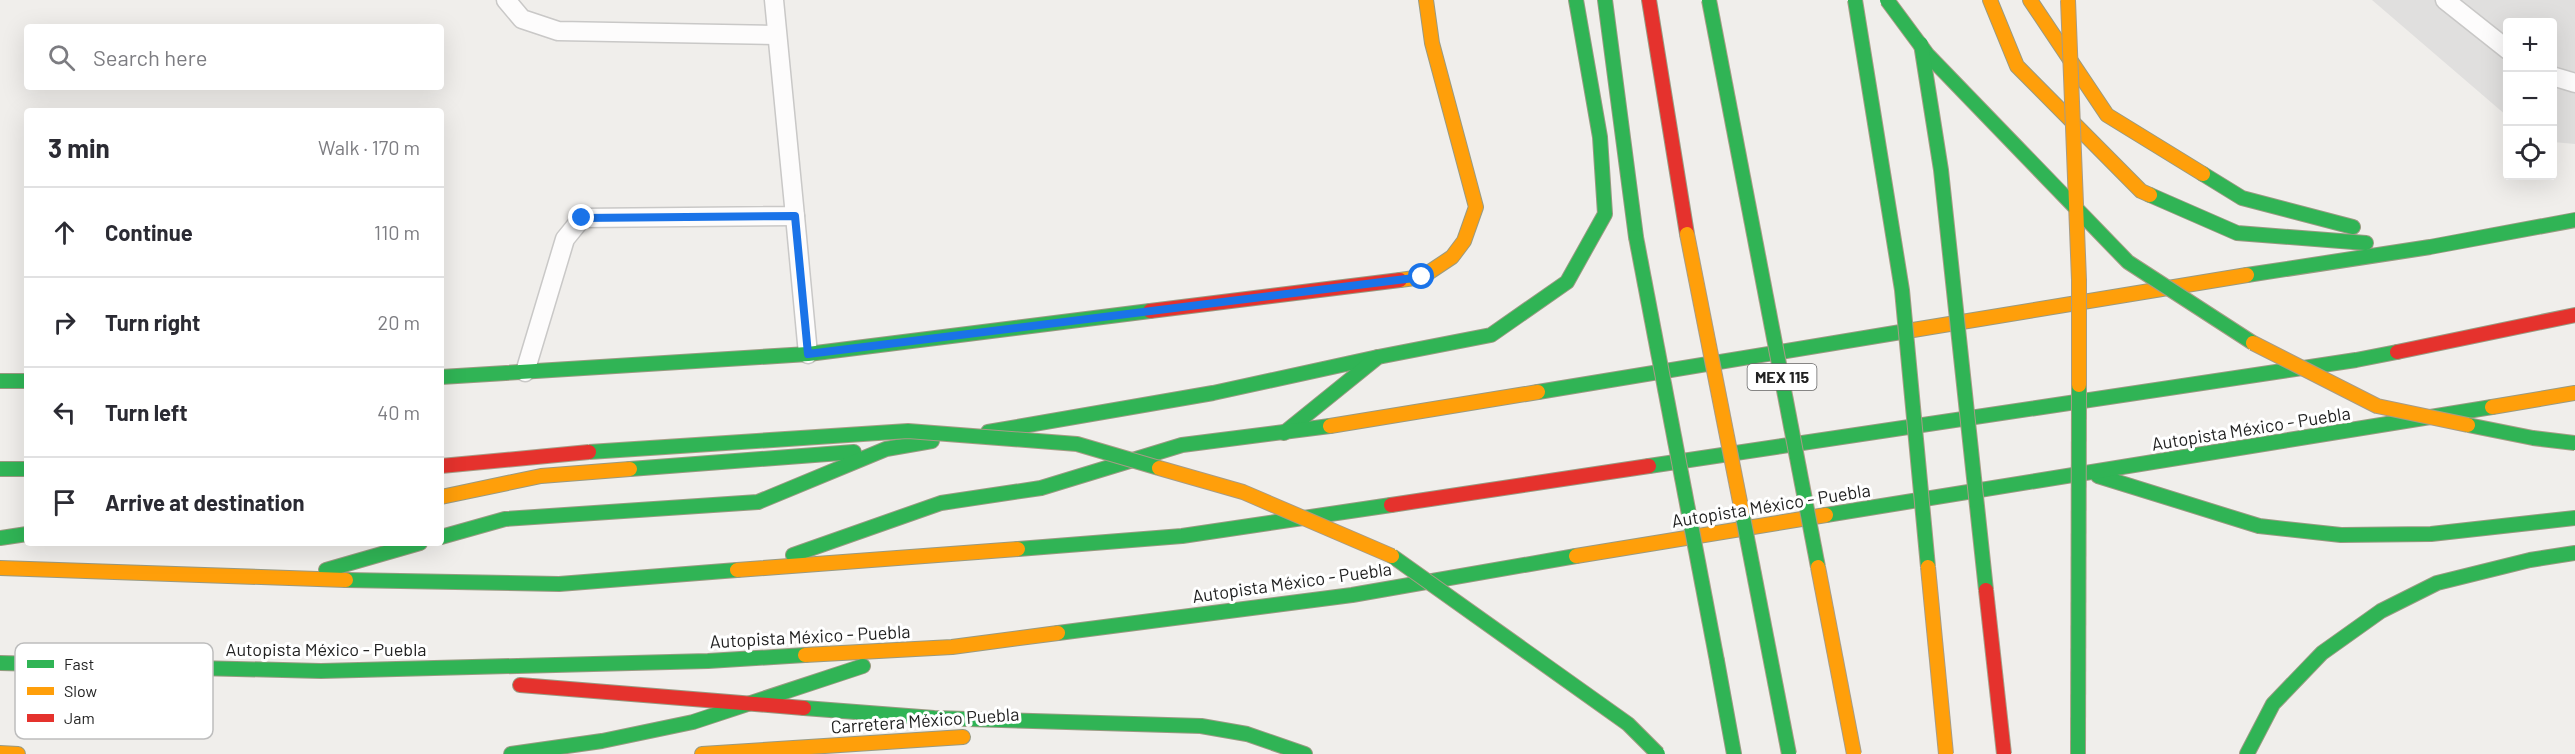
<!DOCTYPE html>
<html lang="en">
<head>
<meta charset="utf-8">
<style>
	:root { --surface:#fff; --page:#f7f7f7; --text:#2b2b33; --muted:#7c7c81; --line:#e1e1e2 }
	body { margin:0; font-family:Barlow,sans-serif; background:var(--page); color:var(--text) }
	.controls { position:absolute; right:18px; top:18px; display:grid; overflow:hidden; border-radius:6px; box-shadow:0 6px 24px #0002 }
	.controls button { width:54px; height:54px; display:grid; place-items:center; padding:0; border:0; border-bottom:2px solid var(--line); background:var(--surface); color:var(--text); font:30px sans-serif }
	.stop { position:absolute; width:18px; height:18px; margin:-14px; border:4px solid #1a73e8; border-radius:50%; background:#fff }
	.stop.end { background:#1a73e8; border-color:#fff; box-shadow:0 2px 6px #0008 }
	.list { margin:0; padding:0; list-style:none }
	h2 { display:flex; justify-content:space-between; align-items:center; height:78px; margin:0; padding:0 24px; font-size:26px }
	h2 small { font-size:20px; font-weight:400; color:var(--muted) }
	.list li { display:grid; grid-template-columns:39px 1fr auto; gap:18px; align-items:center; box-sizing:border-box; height:90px; padding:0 24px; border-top:2px solid var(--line) }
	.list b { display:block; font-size:22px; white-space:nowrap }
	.list em { font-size:20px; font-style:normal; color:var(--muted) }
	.icon { flex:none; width:33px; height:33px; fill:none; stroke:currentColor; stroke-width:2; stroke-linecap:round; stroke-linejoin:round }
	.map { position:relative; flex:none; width:2575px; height:754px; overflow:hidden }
	.search { position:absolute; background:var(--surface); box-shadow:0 6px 24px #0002; left:24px; top:24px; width:420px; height:66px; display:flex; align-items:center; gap:15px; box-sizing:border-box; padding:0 21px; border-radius:6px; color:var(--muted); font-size:22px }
	.panel { position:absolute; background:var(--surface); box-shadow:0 6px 24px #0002; left:24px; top:108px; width:420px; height:438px; border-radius:6px }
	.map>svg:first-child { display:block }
	.parking { fill:#e0dfde }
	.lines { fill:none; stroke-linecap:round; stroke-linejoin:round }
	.lane-casing { stroke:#c9c8c7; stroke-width:21 }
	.fast-casing { stroke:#999a82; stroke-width:16 }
	.slow-casing { stroke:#999a82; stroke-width:16 }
	.jam-casing { stroke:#999a82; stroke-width:16 }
	.lane { stroke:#fdfcfc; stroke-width:18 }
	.fast { stroke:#30b455; stroke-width:14 }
	.slow { stroke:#ff9f0a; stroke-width:14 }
	.jam { stroke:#e5322d; stroke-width:14 }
	.fast-bridge-casing { stroke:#a79c86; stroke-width:16; stroke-linecap:butt }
	.slow-bridge-casing { stroke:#a79c86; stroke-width:16; stroke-linecap:butt }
	.jam-bridge-casing { stroke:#a79c86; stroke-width:16; stroke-linecap:butt }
	.fast-bridge { stroke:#30b455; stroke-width:14 }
	.slow-bridge { stroke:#ff9f0a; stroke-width:14 }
	.jam-bridge { stroke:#e5322d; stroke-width:14 }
	.route { stroke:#1a73e8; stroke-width:8 }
	.labels { text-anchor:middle; stroke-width:6; stroke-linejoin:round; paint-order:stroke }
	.shield { fill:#fff; stroke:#646464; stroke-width:1.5 }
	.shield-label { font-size:16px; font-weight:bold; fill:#222 }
	.street-label { font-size:18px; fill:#222; stroke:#fff }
	.key { fill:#fff; stroke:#bdbdbd; stroke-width:1.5 }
	.key-label { font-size:16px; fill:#222 }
</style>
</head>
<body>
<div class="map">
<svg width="2575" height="754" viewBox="0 0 2575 754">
	<rect width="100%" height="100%" fill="#f0eeeb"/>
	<polygon class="parking" points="2372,0 2575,0 2575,144 2553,142 2552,22 2508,22 2507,116"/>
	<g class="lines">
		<g class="lane-casing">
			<g id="lane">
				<polyline points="506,0 522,19 558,31 776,35"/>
				<polyline points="2445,0 2508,50"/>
				<polyline points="2552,76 2575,83"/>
				<polyline points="795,216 808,354"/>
				<polyline points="525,372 565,239 582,218 795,216 774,0"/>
			</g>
		</g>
		<g class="fast-casing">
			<g id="fast">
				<polyline points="1605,0 1636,237"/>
				<polyline points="2203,174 2242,198 2353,227"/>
				<polyline points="2150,195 2237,233 2366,243"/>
				<polyline points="2247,275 2430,247 2575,220"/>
				<polyline points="441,377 808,354 1150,311"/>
				<polyline points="0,381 27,381"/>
				<polyline points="1538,392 1907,331"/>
				<polyline points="988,432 1213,393 1378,357"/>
				<polyline points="1284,433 1378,357 1491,335 1567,282 1605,214 1600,137 1576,0"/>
				<polyline points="1649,466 2356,360 2397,352"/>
				<polyline points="0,469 27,469"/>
				<polyline points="630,469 854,452"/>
				<polyline points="2098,476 2259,526 2341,535 2431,534 2575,518"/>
				<polyline points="1826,515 2492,407"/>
				<polyline points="441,537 505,519 758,502 886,449 932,441"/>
				<polyline points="0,538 27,534"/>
				<polyline points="1018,549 1182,536 1391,505"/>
				<polyline points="793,555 941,503 1041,488 1182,445 1330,426"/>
				<polyline points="326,570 420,543"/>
				<polyline points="346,580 559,584 737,570"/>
				<polyline points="1058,633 1352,595 1576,556"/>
				<polyline points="1717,661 1734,754"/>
				<polyline points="0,663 321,671 708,661 805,655"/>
				<polyline points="804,708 934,718 1201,726 1247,734 1305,754"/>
				<polyline points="511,754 602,741 693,722 863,666"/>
				<polyline points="2247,754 2273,704 2322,653 2381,611 2437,583 2530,560 2575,553"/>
			</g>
		</g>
		<g class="slow-casing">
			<g id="slow">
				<polyline points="1990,0 2017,66 2141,191 2150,195"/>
				<polyline points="2030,0 2107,115 2203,174"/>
				<polyline points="1400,280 1422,277 1452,257 1464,241 1476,207 1432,43 1426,0"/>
				<polyline points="1907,331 2247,275"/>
				<polyline points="2492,407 2575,393"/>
				<polyline points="1330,426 1538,392"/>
				<polyline points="441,497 541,476 630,469"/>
				<polyline points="1576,556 1826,515"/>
				<polyline points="0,568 346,580"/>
				<polyline points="737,570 1018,549"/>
				<polyline points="805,655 952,647 1058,633"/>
				<polyline points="0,753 18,754"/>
				<polyline points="702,754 963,737"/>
			</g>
		</g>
		<g class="jam-casing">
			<g id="jam">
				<polyline points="1649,0 1687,234"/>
				<polyline points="1150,311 1400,280"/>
				<polyline points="2397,352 2575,315"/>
				<polyline points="1391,505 1649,466"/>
				<polyline points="520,685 804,708"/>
			</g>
		</g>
		<use href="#lane" class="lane"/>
		<use href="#fast" class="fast"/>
		<use href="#slow" class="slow"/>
		<use href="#jam" class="jam"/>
		<g class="fast-bridge-casing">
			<g id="fast-bridge">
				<polyline points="1709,0 1818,567"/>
				<polyline points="1855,0 1902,290 1928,567"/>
				<polyline points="1887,0 1927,54 2128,262 2253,343"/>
				<polyline points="1921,44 1941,170 1986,590"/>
				<polyline points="1636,237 1717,661"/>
				<polyline points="2468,425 2533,438 2575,443"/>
				<polyline points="589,452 908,431 1077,444 1159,468"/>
				<polyline points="1742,512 1789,754"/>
				<polyline points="1392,556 1628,724 1658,754"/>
				<polyline points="2078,754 2079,385"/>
			</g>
		</g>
		<g class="slow-bridge-casing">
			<g id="slow-bridge">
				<polyline points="2068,0 2079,280 2079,385"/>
				<polyline points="1687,234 1742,512"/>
				<polyline points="2253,343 2377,406 2468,425"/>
				<polyline points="1159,468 1243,492 1392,556"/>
				<polyline points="1818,567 1854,754"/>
				<polyline points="1928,567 1946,754"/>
			</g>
		</g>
		<g class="jam-bridge-casing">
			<g id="jam-bridge">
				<polyline points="441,466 589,452"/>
				<polyline points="1986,590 2004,754"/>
			</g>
		</g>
		<use href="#fast-bridge" class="fast-bridge"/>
		<use href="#slow-bridge" class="slow-bridge"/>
		<use href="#jam-bridge" class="jam-bridge"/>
	</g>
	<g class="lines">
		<polyline class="route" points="582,218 795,216 808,354 1422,277"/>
	</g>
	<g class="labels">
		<rect class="shield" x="1747.5" y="364" width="69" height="26" rx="4.5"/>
		<g class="shield-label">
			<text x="1782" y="383">MEX 115</text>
		</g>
		<g class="street-label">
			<text transform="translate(2251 429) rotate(-9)" y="6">Autopista México - Puebla</text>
			<text transform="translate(1771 506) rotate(-9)" y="6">Autopista México - Puebla</text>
			<text transform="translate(1292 583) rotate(-8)" y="6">Autopista México - Puebla</text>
			<text transform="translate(810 637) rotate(-3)" y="6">Autopista México - Puebla</text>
			<text x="326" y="656">Autopista México - Puebla</text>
			<text transform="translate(925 721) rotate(-4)" y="6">Carretera México Puebla</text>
		</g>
	</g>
	<rect x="15" y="643" width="198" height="96" rx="9" class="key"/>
	<rect x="27" y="660" width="27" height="8" fill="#30b455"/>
	<rect x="27" y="687" width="27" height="8" fill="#ff9f0a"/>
	<rect x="27" y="714" width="27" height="8" fill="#e5322d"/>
	<g class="key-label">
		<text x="64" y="670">Fast</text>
		<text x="64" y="697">Slow</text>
		<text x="64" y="724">Jam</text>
	</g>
</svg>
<div class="controls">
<button>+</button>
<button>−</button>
<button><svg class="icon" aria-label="locate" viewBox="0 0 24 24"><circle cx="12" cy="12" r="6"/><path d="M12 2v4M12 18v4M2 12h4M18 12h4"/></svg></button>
</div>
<div class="stop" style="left:1422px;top:277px"></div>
<div class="stop end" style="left:582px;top:218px"></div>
<div class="search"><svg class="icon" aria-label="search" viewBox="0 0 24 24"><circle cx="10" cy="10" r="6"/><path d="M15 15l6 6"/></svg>Search here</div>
<section class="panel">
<h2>3 min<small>Walk · 170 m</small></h2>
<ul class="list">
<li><svg class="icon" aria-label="ahead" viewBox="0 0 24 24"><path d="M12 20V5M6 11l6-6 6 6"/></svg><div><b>Continue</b></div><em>110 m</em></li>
<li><svg class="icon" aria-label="right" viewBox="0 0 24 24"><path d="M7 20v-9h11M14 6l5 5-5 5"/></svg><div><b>Turn right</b></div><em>20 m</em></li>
<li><svg class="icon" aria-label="left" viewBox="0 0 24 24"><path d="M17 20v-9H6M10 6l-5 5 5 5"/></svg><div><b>Turn left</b></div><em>40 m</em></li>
<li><svg class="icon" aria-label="arrive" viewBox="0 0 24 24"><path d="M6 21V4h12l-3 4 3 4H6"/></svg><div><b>Arrive at destination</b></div></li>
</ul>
</section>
</div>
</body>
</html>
